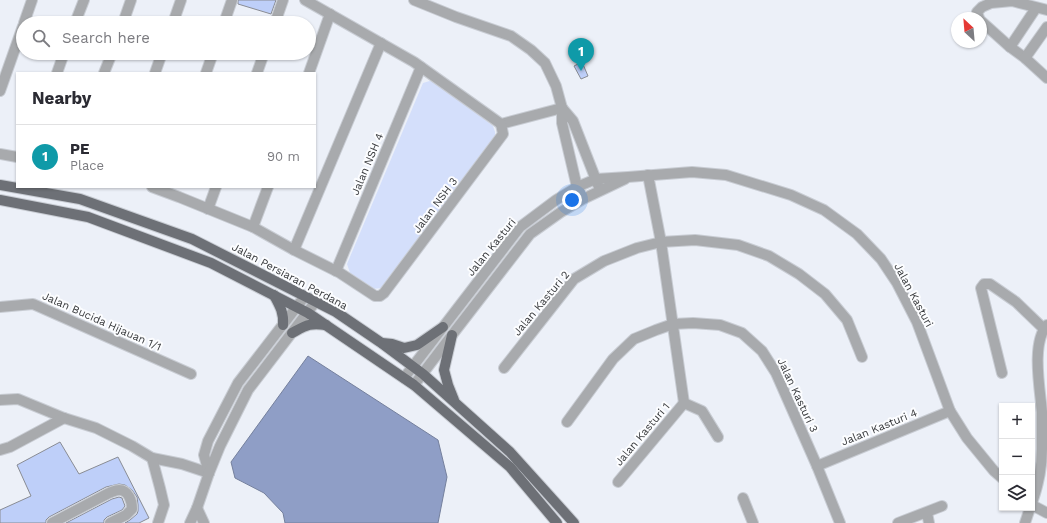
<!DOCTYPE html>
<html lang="en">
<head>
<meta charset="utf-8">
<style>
	:root { --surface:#fff; --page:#f2f2f3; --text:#2b2b33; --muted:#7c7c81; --line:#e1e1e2; --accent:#405fd2 }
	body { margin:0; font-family:"Work Sans",sans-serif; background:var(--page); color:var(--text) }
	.controls { position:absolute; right:12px; bottom:12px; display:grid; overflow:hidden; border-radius:0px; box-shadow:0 1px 3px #0004 }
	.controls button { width:36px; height:36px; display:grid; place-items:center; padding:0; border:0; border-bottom:1px solid var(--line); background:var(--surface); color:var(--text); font:20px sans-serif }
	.compass { position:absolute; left:951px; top:12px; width:36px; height:36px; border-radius:50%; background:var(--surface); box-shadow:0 1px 3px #0004; rotate:334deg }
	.you { position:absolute; left:572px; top:200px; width:14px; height:14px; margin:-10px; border:3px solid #fff; border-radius:50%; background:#1a73e8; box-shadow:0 0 0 6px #1a73e833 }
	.badge { display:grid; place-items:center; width:26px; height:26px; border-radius:50%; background:var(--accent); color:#fff; font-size:13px; font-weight:700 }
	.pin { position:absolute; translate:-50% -33px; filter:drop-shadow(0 1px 2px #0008) }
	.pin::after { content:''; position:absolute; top:21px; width:14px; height:12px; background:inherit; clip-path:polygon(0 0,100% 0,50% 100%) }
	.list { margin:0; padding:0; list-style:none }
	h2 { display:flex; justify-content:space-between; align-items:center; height:52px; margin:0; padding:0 16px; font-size:17px }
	h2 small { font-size:13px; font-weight:400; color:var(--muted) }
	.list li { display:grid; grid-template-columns:26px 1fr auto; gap:12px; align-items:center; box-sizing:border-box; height:64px; padding:0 16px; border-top:1px solid var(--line) }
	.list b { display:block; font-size:15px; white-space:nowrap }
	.list p { margin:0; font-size:13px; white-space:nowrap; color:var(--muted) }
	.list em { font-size:13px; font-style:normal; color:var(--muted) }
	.icon { flex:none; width:22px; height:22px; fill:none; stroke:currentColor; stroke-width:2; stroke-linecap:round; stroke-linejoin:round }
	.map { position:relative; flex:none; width:1047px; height:523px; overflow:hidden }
	.search { position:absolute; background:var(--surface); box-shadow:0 1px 3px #0004; left:16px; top:16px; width:300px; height:44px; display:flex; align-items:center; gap:10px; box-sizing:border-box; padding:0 14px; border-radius:22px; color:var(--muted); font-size:15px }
	.panel { position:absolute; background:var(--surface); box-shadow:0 1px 3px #0004; left:16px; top:72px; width:300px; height:116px; border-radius:0px }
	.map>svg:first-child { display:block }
	.green { fill:#d4dffb }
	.water { fill:#8f9ec6; stroke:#75809d }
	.building { fill:#becff9; stroke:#898c94 }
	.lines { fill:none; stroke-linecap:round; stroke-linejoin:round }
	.minor-casing { stroke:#c8ccd3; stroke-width:12 }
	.major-casing { stroke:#c8ccd3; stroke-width:12 }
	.minor { stroke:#a8aaad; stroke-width:10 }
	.major { stroke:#6d7076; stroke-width:10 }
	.labels { text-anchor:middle; stroke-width:4; stroke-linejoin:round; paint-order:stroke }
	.street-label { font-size:11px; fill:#383a3d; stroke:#fcfdff }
</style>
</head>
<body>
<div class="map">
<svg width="1047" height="523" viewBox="0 0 1047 523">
	<rect width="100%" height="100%" fill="#ecf0f8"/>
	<polygon class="green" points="433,80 493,126 495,132 495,138 383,288 371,289 351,276 347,264 423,83"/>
	<polygon class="water" points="308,356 438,440 447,477 438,523 285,523 283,513 264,493 235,478 231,462"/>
	<g class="building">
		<polygon points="238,0 276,0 271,14 238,4"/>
		<polygon points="582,62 588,76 581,79 574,66"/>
		<polygon points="60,442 79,474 118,457 149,518 139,523 125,523 130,520 137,514 138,511 138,505 137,497 132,490 125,485 119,484 106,487 49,517 46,520 46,523 0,523 0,510 31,496 17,465"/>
		<polygon points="119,497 122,498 125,506 122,510 107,517 104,520 104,523 66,523 112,499"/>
	</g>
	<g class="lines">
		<g class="minor-casing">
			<g id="minor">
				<polyline points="305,0 414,62 501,124 562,108"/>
				<polyline points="414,0 456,17 511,36 531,50 545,63 556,86 562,108 562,123 577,187 580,192"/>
				<polyline points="979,18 977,12 982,7 991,3 1012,1 1047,10"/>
				<polyline points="981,21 1010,47 1025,58 1047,78"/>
				<polyline points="24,23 32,0"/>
				<polyline points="75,23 84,0"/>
				<polyline points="123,23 131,0"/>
				<polyline points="173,23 181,0"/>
				<polyline points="224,23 232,0"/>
				<polyline points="275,23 283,0"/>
				<polyline points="1010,47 1036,8"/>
				<polyline points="1025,58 1047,27"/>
				<polyline points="57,73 64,53"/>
				<polyline points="104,73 112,53"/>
				<polyline points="155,73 162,53"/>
				<polyline points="206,73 213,53"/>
				<polyline points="257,73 264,53"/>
				<polyline points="309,73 330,14"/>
				<polyline points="0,91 23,26"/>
				<polyline points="562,108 573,121 598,185"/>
				<polyline points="0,154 17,157"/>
				<polyline points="648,175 661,242 684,403"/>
				<polyline points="152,187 179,197 253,227 294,250 340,273 375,296 380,296 384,293 500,138 503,134 501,124"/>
				<polyline points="208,209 216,187"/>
				<polyline points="253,227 268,187"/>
				<polyline points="294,250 381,43"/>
				<polyline points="336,271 421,67"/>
				<polyline points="0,307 33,304 191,374"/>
				<polyline points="504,368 574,279 604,261 637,248 661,242 695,240 738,245 769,256 799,274 825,294 847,320 862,357"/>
				<polyline points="1002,373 981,288 984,284 990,284 1016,302 1044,329"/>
				<polyline points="404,378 520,227 556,200 577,187 596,179 628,177 692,172 726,175 791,195 824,210 857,234 881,259 897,283 917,322 950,411 967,438 994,471 1002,478"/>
				<polyline points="414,385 452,335 530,234 561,212 583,199 625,179"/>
				<polyline points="0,400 18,399 64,418 96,428 132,446 152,458 182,464 209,473"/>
				<polyline points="567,422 613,359 634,339 656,330 673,324 693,323 720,325 742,333 762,351 776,373 817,466 840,523"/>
				<polyline points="0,450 10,447 64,418"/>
				<polyline points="152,458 160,488 164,505 158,523"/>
				<polyline points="817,466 950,411"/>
				<polyline points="209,473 204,455 208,441 238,383 305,296"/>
				<polyline points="618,482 684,403 702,411 718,437"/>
				<polyline points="743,498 753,523"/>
				<path d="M 1032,503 C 1038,486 1042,468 1042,449 C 1042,437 1042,424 1042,412 C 1040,389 1031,343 1047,325"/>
				<polyline points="1032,505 1047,513"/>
				<polyline points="197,508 209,473 220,446 248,390 316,301"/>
				<polyline points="927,513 929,523"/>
				<path d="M 52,523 L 109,493 C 112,492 116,490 119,490 C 129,490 132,502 132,509 L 126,515 L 110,523"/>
				<polyline points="190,523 197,508 204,523"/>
				<polyline points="898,523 942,506"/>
				<polyline points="1025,523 1030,508"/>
			</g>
		</g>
		<g class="major-casing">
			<g id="major">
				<polyline points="0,185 80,199 192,239 336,312 380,342 423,374 510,452 574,523"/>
				<polyline points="0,200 88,217 211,263 308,313 414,385 510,467 557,523"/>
				<path d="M 274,295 C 280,306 284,313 283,325"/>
				<path d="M 292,333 C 307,325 309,323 326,325"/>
				<polyline points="452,335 444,370 448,385 454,400"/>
				<polyline points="382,343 392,344 404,348 417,345 443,327"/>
			</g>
		</g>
		<use href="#minor" class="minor"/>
		<use href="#major" class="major"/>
	</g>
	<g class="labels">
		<g class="street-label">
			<text transform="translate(367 164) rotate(-67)" y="4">Jalan NSH 4</text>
			<text transform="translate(435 205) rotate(-53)" y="4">Jalan NSH 3</text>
			<text transform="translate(491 247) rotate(-51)" y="4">Jalan Kasturi</text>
			<text transform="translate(290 276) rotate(28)" y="4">Jalan Persiaran Perdana</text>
			<text transform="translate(914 295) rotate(62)" y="4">Jalan Kasturi</text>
			<text transform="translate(541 303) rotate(-50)" y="4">Jalan Kasturi 2</text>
			<text transform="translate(102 321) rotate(24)" y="4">Jalan Bucida Hijauan 1/1</text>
			<text transform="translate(798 395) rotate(65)" y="4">Jalan Kasturi 3</text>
			<text transform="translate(879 427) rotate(-22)" y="4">Jalan Kasturi 4</text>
			<text transform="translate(642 434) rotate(-50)" y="4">Jalan Kasturi 1</text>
		</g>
	</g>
</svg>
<div class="controls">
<button>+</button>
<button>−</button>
<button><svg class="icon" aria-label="layers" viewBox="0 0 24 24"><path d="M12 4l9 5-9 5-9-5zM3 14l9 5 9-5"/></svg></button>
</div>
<svg class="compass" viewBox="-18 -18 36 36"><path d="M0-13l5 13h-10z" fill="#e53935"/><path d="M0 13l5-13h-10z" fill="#7c7c81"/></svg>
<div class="you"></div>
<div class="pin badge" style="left:581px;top:71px;background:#0f9aa8">1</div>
<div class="search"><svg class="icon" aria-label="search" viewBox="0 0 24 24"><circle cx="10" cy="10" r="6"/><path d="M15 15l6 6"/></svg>Search here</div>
<section class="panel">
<h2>Nearby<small></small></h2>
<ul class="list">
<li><span class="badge" style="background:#0f9aa8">1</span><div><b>PE</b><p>Place</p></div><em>90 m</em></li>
</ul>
</section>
</div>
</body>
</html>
